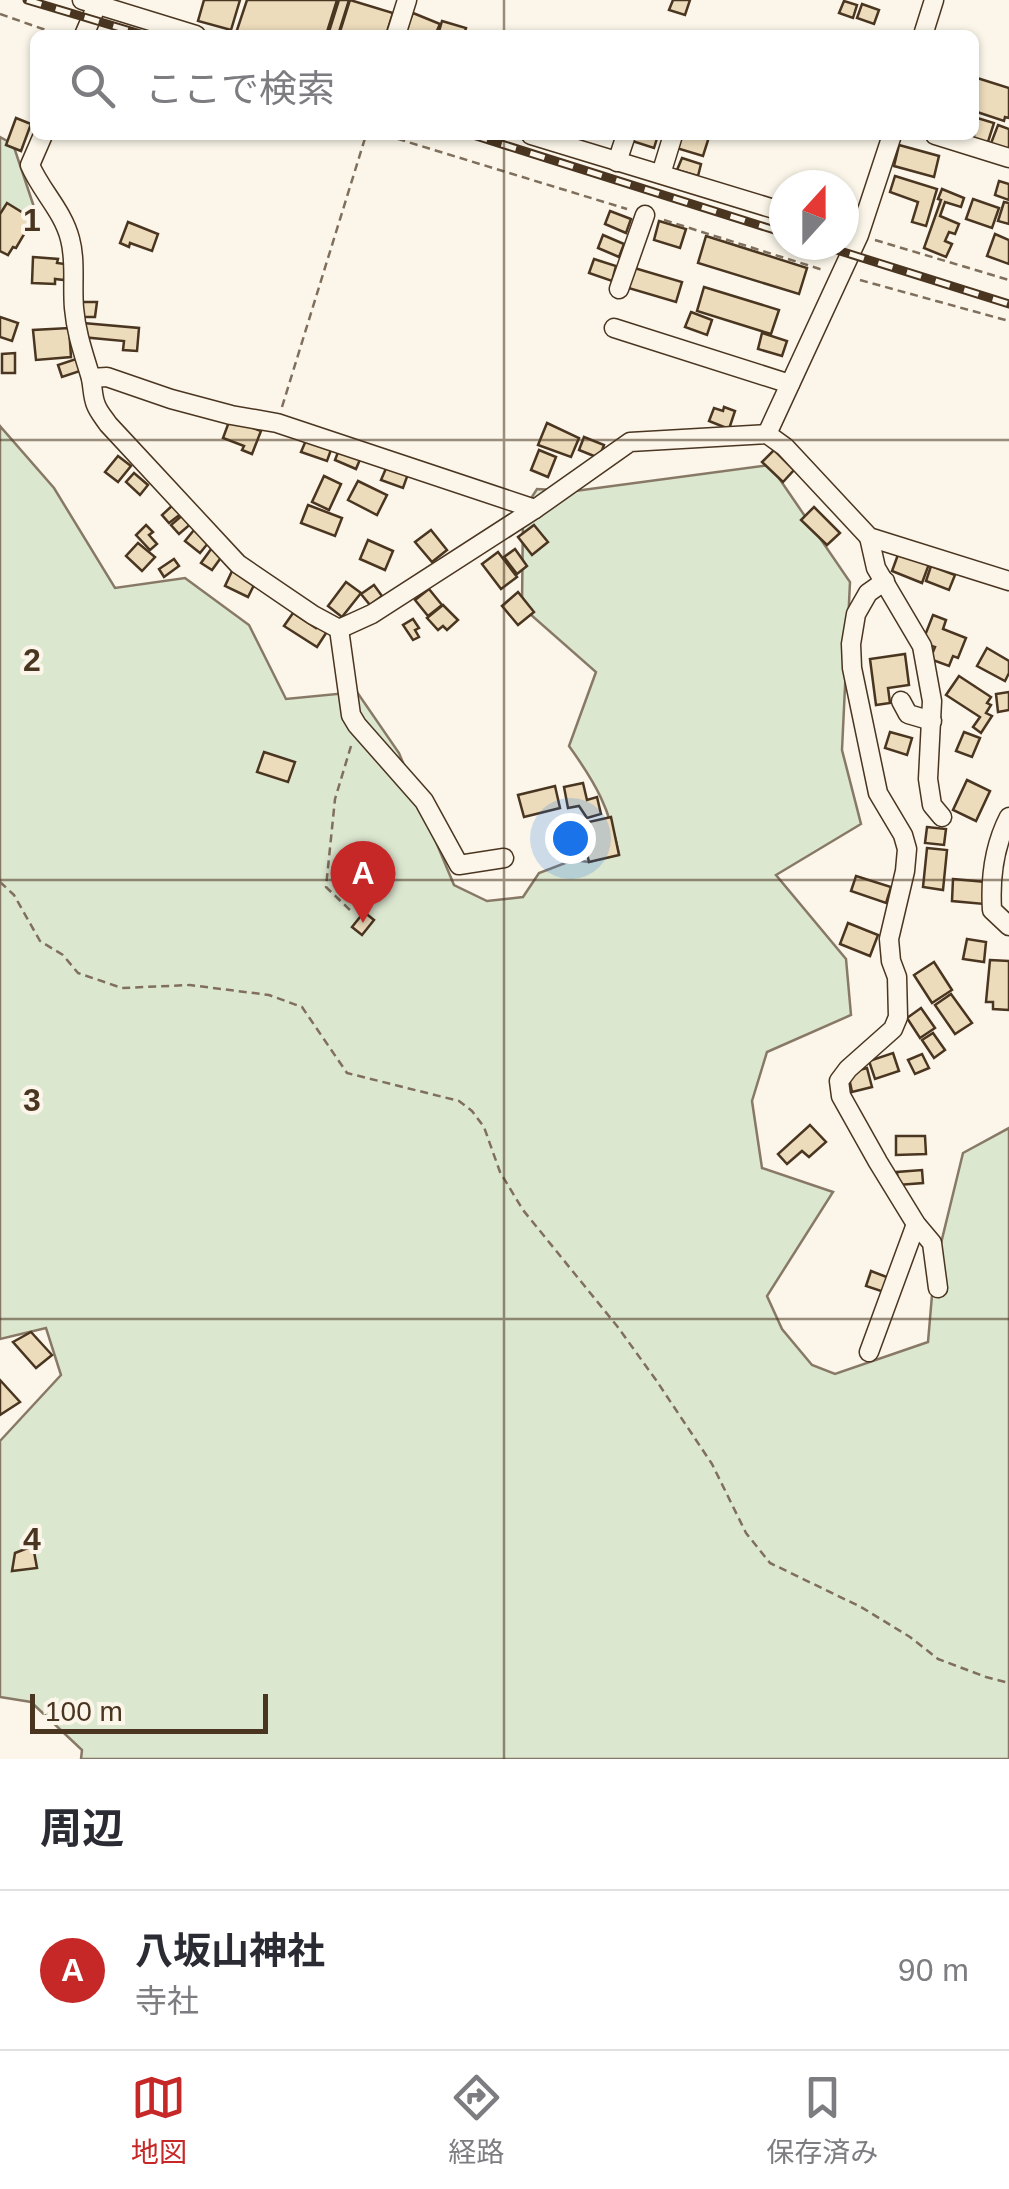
<!DOCTYPE html>
<html lang="ja">
<head>
<meta charset="utf-8">
<style>
	:root { --surface:#fff; --page:#f2f2f3; --text:#2b2b33; --muted:#7c7c81; --line:#e1e1e2; --accent:#c62828 }
	body { margin:0; font-family:Arial,"Noto Sans JP",sans-serif; background:var(--page); color:var(--text) }
	.compass { position:absolute; left:769px; top:170px; width:90px; height:90px; border-radius:50%; background:var(--surface); box-shadow:0 2px 8px #0004; rotate:21deg }
	.scale { position:absolute; left:30px; bottom:25px; width:238px; box-sizing:border-box; padding-left:10px; border:5px solid #4a3520; border-top:0; font-size:28px; line-height:35px; white-space:nowrap; color:#4a3520; -webkit-text-stroke:8px #fbf6e9; paint-order:stroke }
	.you { position:absolute; left:570px; top:838px; width:35px; height:35px; margin:-25px; border:8px solid #fff; border-radius:50%; background:#1a73e8; box-shadow:0 0 0 15px #1a73e833 }
	.badge { display:grid; place-items:center; width:65px; height:65px; border-radius:50%; background:var(--accent); color:#fff; font-size:32px; font-weight:700 }
	.pin { position:absolute; translate:-50% -82px; filter:drop-shadow(0 2px 5px #0008) }
	.pin::after { content:''; position:absolute; top:52px; width:35px; height:30px; background:inherit; clip-path:polygon(0 0,100% 0,50% 100%) }
	.list { margin:0; padding:0; list-style:none }
	h2 { display:flex; justify-content:space-between; align-items:center; height:130px; margin:0; padding:0 40px; font-size:42px }
	h2 small { font-size:32px; font-weight:400; color:var(--muted) }
	.list li { display:grid; grid-template-columns:65px 1fr auto; gap:30px; align-items:center; box-sizing:border-box; height:160px; padding:0 40px; border-top:2px solid var(--line) }
	.list b { display:block; font-size:38px; white-space:nowrap }
	.list p { margin:0; font-size:32px; white-space:nowrap; color:var(--muted) }
	.list em { font-size:32px; font-style:normal; color:var(--muted) }
	.icon { flex:none; width:55px; height:55px; fill:none; stroke:currentColor; stroke-width:2; stroke-linecap:round; stroke-linejoin:round }
	.map { position:relative; flex:none; width:1009px; height:1759px; overflow:hidden }
	.search { position:absolute; background:var(--surface); box-shadow:0 2px 8px #0004; left:30px; right:30px; top:30px; height:110px; display:flex; align-items:center; gap:25px; box-sizing:border-box; padding:0 35px; border-radius:15px; color:var(--muted); font-size:38px }
	.sheet { height:290px; background:var(--surface) }
	nav { display:flex; justify-content:space-around; align-items:center; box-sizing:border-box; height:140px; border-top:2px solid var(--line); background:var(--surface); font-size:28px; color:var(--muted) }
	nav a { display:grid; justify-items:center; gap:5px }
	nav .on { color:var(--accent) }
	.map>svg:first-child { display:block }
	.green { fill:#dce7d0; stroke:#887966; stroke-width:2.5 }
	.building { fill:#ecdcbc; stroke:#4a3520; stroke-width:2.5 }
	.lines { fill:none; stroke-linecap:round; stroke-linejoin:round }
	.minor-casing { stroke:#4a3520; stroke-width:21 }
	.path { stroke:#7f6f5c; stroke-width:2.5; stroke-dasharray:8 5; stroke-linecap:butt }
	.minor { stroke:#fbf6e9; stroke-width:18 }
	.rail-casing { stroke:#4a3520; stroke-width:9 }
	.rail { stroke:#fbf6e9; stroke-width:5; stroke-dasharray:15; stroke-linecap:butt }
	.grid { fill:none; stroke:#4a3520; stroke-width:2.5; stroke-opacity:0.55 }
	.grid-label { font-size:32px; text-anchor:middle; font-weight:bold; fill:#4a3520; stroke:#fbf6e9; stroke-width:8; stroke-linejoin:round; paint-order:stroke }
</style>
</head>
<body>
<div class="map">
<svg width="1009" height="1759" viewBox="0 0 1009 1759">
	<rect width="100%" height="100%" fill="#fbf6e9"/>
	<g class="green">
		<polygon points="0,137 13,144 34,207 0,225"/>
		<path d="M 0,426 L 54,488 L 115,588 L 185,578 L 249,625 L 286,699 L 357,692 L 399,753 L 454,885 L 487,901 L 523,897 L 539,873 L 573,860 L 589,862 L 619,854 C 609,808 597,785 569,746 L 596,672 L 522,607 L 523,511 L 537,489 L 575,491 L 770,465 L 850,582 L 842,750 L 861,824 L 776,875 L 846,959 L 851,1015 L 767,1052 L 752,1101 L 762,1168 L 833,1192 L 767,1296 L 782,1329 L 812,1365 L 835,1374 L 928,1342 L 934,1272 L 963,1153 L 1009,1128 L 1009,1759 L 81,1759 L 82,1750 L 31,1702 L 0,1697 L 0,1441 L 61,1375 L 46,1328 L 0,1339 Z"/>
	</g>
	<g class="building">
		<polygon points="204,0 240,0 231,30 198,21"/>
		<polygon points="247,0 337,0 326,35 241,35 236,33"/>
		<polygon points="339,0 349,0 338,35 328,35"/>
		<polygon points="350,0 393,13 386,35 339,35"/>
		<polygon points="673,0 690,0 685,15 669,10"/>
		<polygon points="844,1 857,5 853,18 839,13"/>
		<polygon points="862,4 879,10 874,24 857,18"/>
		<polygon points="413,13 440,24 435,35 416,35 405,30"/>
		<polygon points="442,21 466,28 464,35 438,35"/>
		<polygon points="974,77 1009,88 1009,118 1005,117 1004,121 974,111"/>
		<polygon points="974,117 994,123 987,145 954,135 974,135"/>
		<polygon points="16,118 31,124 21,151 6,145"/>
		<polygon points="998,125 1009,129 1009,153 990,146"/>
		<polygon points="631,135 658,135 654,148 629,140"/>
		<polygon points="677,135 702,135 709,137 703,156 673,147"/>
		<polygon points="899,145 939,156 934,177 894,166"/>
		<polygon points="682,158 701,164 698,176 677,170"/>
		<polygon points="895,176 937,189 926,226 912,222 918,202 890,192"/>
		<polygon points="999,181 1009,184 1009,200 995,195"/>
		<polygon points="942,189 964,198 961,207 945,202 940,216 959,224 955,234 949,232 945,241 952,244 946,257 924,248 941,200 938,199"/>
		<polygon points="973,199 999,208 992,228 966,219"/>
		<polygon points="1004,202 1009,203 1009,224 998,221"/>
		<polygon points="7,203 33,219 16,248 13,247 8,255 0,251 0,214"/>
		<polygon points="610,211 631,219 626,233 605,224"/>
		<polygon points="659,221 686,229 680,248 654,240"/>
		<polygon points="128,222 158,234 152,251 130,243 129,247 120,243"/>
		<polygon points="995,234 1009,240 1009,264 987,256"/>
		<polygon points="603,235 624,244 619,257 598,248"/>
		<polygon points="706,236 807,268 799,294 698,263"/>
		<polygon points="33,257 58,259 57,263 65,264 64,280 55,279 55,284 32,283"/>
		<polygon points="594,259 616,266 612,281 589,273"/>
		<polygon points="631,267 682,282 676,302 625,287"/>
		<polygon points="704,287 779,310 771,334 697,311"/>
		<polygon points="83,302 97,302 95,317 81,317"/>
		<polygon points="691,312 712,320 707,335 685,327"/>
		<polygon points="0,317 18,323 12,341 0,337"/>
		<polygon points="83,323 139,328 137,351 123,350 124,341 82,337"/>
		<polygon points="69,328 71,357 36,360 33,330"/>
		<polygon points="762,333 787,341 782,356 758,349"/>
		<polygon points="15,353 15,373 2,373 2,354"/>
		<polygon points="79,358 83,370 62,377 58,365"/>
		<polygon points="724,407 735,411 729,429 709,421 714,408 723,411"/>
		<polygon points="230,419 261,431 252,454 242,450 244,446 223,438"/>
		<polygon points="547,423 579,438 571,457 538,445"/>
		<polygon points="584,437 604,445 599,458 579,450"/>
		<polygon points="307,438 332,447 327,461 301,452"/>
		<polygon points="340,447 361,457 356,469 335,460"/>
		<polygon points="539,450 556,457 548,477 531,470"/>
		<polygon points="774,450 794,470 783,482 762,462"/>
		<polygon points="118,456 131,466 118,482 105,472"/>
		<polygon points="387,466 408,474 403,488 381,480"/>
		<polygon points="134,473 148,485 140,495 126,482"/>
		<polygon points="324,476 341,484 329,510 312,502"/>
		<polygon points="358,481 387,495 377,515 348,500"/>
		<polygon points="174,504 182,513 169,523 162,515"/>
		<polygon points="308,505 342,518 335,536 301,523"/>
		<polygon points="814,507 840,533 827,545 801,520"/>
		<polygon points="185,513 193,522 179,534 171,525"/>
		<polygon points="146,525 153,532 149,535 157,544 150,550 136,535"/>
		<polygon points="534,525 548,542 532,555 518,537"/>
		<polygon points="194,530 209,542 200,553 185,541"/>
		<polygon points="431,530 447,550 432,562 415,542"/>
		<polygon points="368,540 393,551 385,570 360,559"/>
		<polygon points="138,543 155,557 142,571 126,556"/>
		<polygon points="214,545 225,552 212,570 201,563"/>
		<polygon points="515,549 527,566 517,574 504,557"/>
		<polygon points="498,552 517,577 501,589 482,564"/>
		<polygon points="899,552 929,564 922,583 892,571"/>
		<polygon points="174,559 179,566 164,577 159,569"/>
		<polygon points="931,566 955,575 949,590 926,581"/>
		<polygon points="233,569 256,581 248,597 225,586"/>
		<polygon points="346,582 361,593 342,617 328,606"/>
		<polygon points="374,585 382,596 370,605 361,594"/>
		<polygon points="429,589 442,605 428,616 415,600"/>
		<polygon points="518,592 534,612 518,625 502,606"/>
		<polygon points="443,605 458,620 447,630 443,626 438,630 427,618"/>
		<polygon points="293,613 316,628 319,624 328,630 317,647 284,626"/>
		<polygon points="933,615 946,620 943,629 966,638 958,658 953,656 949,666 930,659 935,647 922,643"/>
		<polygon points="413,619 419,628 415,630 419,637 413,640 403,625"/>
		<polygon points="987,648 1009,661 1009,673 1005,681 977,666"/>
		<polygon points="905,654 909,685 888,688 890,703 876,705 870,659"/>
		<polygon points="959,676 991,697 987,703 991,705 986,713 992,716 981,733 973,727 980,717 946,695"/>
		<polygon points="1009,692 1009,710 998,712 996,694"/>
		<polygon points="890,732 912,738 907,755 885,748"/>
		<polygon points="964,732 980,738 972,757 956,751"/>
		<polygon points="264,752 295,762 288,782 257,772"/>
		<polygon points="967,780 990,791 976,821 953,810"/>
		<polygon points="583,783 587,800 597,797 601,814 587,818 579,806 568,808 564,787"/>
		<polygon points="555,786 560,808 524,817 518,795"/>
		<polygon points="611,817 619,855 589,862 580,824"/>
		<polygon points="927,827 946,829 944,845 925,843"/>
		<polygon points="927,848 947,850 943,890 923,887"/>
		<polygon points="856,876 891,887 886,903 851,891"/>
		<polygon points="953,879 986,882 984,904 952,901"/>
		<polygon points="364,912 374,920 362,935 352,927"/>
		<polygon points="848,923 878,935 870,956 840,944"/>
		<polygon points="967,939 986,942 984,962 963,959"/>
		<polygon points="990,960 1009,961 1009,1010 993,1009 993,1002 986,1002"/>
		<polygon points="934,962 952,990 932,1003 914,975"/>
		<polygon points="951,994 972,1023 955,1034 935,1005"/>
		<polygon points="921,1008 935,1028 920,1038 907,1018"/>
		<polygon points="933,1033 945,1050 934,1058 922,1040"/>
		<polygon points="893,1053 899,1071 875,1079 869,1061"/>
		<polygon points="922,1054 929,1068 915,1074 908,1060"/>
		<polygon points="867,1068 872,1087 852,1092 848,1073"/>
		<polygon points="810,1125 826,1142 809,1157 802,1151 787,1164 778,1154"/>
		<polygon points="896,1136 925,1136 926,1154 896,1155"/>
		<polygon points="922,1170 923,1183 898,1185 897,1172"/>
		<polygon points="871,1271 892,1279 887,1293 866,1286"/>
		<polygon points="31,1332 52,1355 36,1368 13,1342"/>
		<polygon points="0,1380 20,1402 0,1415"/>
		<polygon points="33,1546 37,1568 12,1571 15,1553"/>
	</g>
	<g class="lines">
		<g class="minor-casing">
			<g id="minor">
				<polyline points="82,0 196,35"/>
				<polyline points="84,35 97,5"/>
				<polyline points="396,35 407,0"/>
				<polyline points="923,35 934,0"/>
				<path d="M 43,135 L 30,165 C 41,191 63,211 70,239 C 76,261 72,285 74,308 C 76,332 83,352 90,375 C 93,384 92,396 96,405 C 98,411 104,418 108,424 L 238,564 L 313,615 L 339,629 L 372,614 L 535,509 L 630,442 L 767,434 L 785,447 L 869,537 L 1009,581"/>
				<polyline points="531,135 784,212"/>
				<polyline points="935,135 1009,158"/>
				<polyline points="617,162 626,135"/>
				<polyline points="661,174 673,135"/>
				<polyline points="619,289 645,215"/>
				<polyline points="614,328 790,384"/>
				<polyline points="91,378 107,377 171,399 231,415 277,423 535,509"/>
				<polyline points="767,434 859,235 892,135"/>
				<polyline points="869,537 876,568 922,646 932,701 928,779 932,805 942,817"/>
				<polyline points="885,581 868,593 856,614 851,644 852,668 878,793 903,835 907,849 905,871 889,939 891,961 897,977 898,1017 893,1029 848,1069 839,1081 841,1096 878,1162 916,1224 932,1243 938,1288"/>
				<polyline points="339,629 351,715 357,725 424,801 459,865 504,858"/>
				<polyline points="901,701 908,714 932,721"/>
				<path d="M 1009,817 C 994,846 990,877 992,910 L 1009,926"/>
				<polyline points="869,1352 916,1224"/>
			</g>
		</g>
		<g class="path">
			<polyline points="0,14 60,35"/>
			<polyline points="385,135 627,209"/>
			<polyline points="664,220 823,270"/>
			<polyline points="875,240 1009,280"/>
			<polyline points="860,280 1009,321"/>
			<polyline points="282,407 366,135"/>
			<polyline points="351,746 335,799 326,887 353,913"/>
			<polyline points="0,882 14,895 40,941 63,955 78,973 122,988 190,985 269,995 302,1007 347,1073 459,1101 472,1111 484,1127 500,1172 523,1210 617,1326 656,1380 712,1464 746,1533 770,1563 861,1607 910,1637 938,1659 986,1677 1009,1683"/>
		</g>
		<use href="#minor" class="minor"/>
		<g class="rail-casing">
			<g id="rail">
				<polyline points="27,0 144,35"/>
				<polyline points="473,135 784,233"/>
				<polyline points="821,245 1009,304"/>
			</g>
		</g>
		<use href="#rail" class="rail"/>
	</g>
	<path class="grid" d="M 504,0 L 504,35M 504,135 L 504,1759M 0,440 L 1009,440M 0,880 L 1009,880M 0,1319 L 1009,1319"/>
	<g class="grid-label">
		<text x="32" y="231">1</text>
		<text x="32" y="671">2</text>
		<text x="32" y="1111">3</text>
		<text x="32" y="1550">4</text>
	</g>
</svg>
<svg class="compass" viewBox="-18 -18 36 36"><path d="M0-13l5 13h-10z" fill="#e53935"/><path d="M0 13l5-13h-10z" fill="#7c7c81"/></svg>
<div class="scale">100 m</div>
<div class="you"></div>
<div class="pin badge" style="left:363px;top:923px">A</div>
<div class="search"><svg class="icon" aria-label="search" viewBox="0 0 24 24"><circle cx="10" cy="10" r="6"/><path d="M15 15l6 6"/></svg>ここで検索</div>
</div>
<section class="sheet">
<h2>周辺<small></small></h2>
<ul class="list">
<li><span class="badge">A</span><div><b>八坂山神社</b><p>寺社</p></div><em>90 m</em></li>
</ul>
</section>
<nav>
<a class="on"><svg class="icon" aria-label="map" viewBox="0 0 24 24"><path d="M3 6l6-2 6 2 6-2v14l-6 2-6-2-6 2zM9 4v14M15 6v14"/></svg>地図</a>
<a><svg class="icon" aria-label="directions" viewBox="0 0 24 24"><path d="M12 3l9 9-9 9-9-9zM9 14v-3h6M13 9l2 2-2 2"/></svg>経路</a>
<a><svg class="icon" aria-label="saved" viewBox="0 0 24 24"><path d="M7 4h10v16l-5-4-5 4z"/></svg>保存済み</a>
</nav>
</body>
</html>
